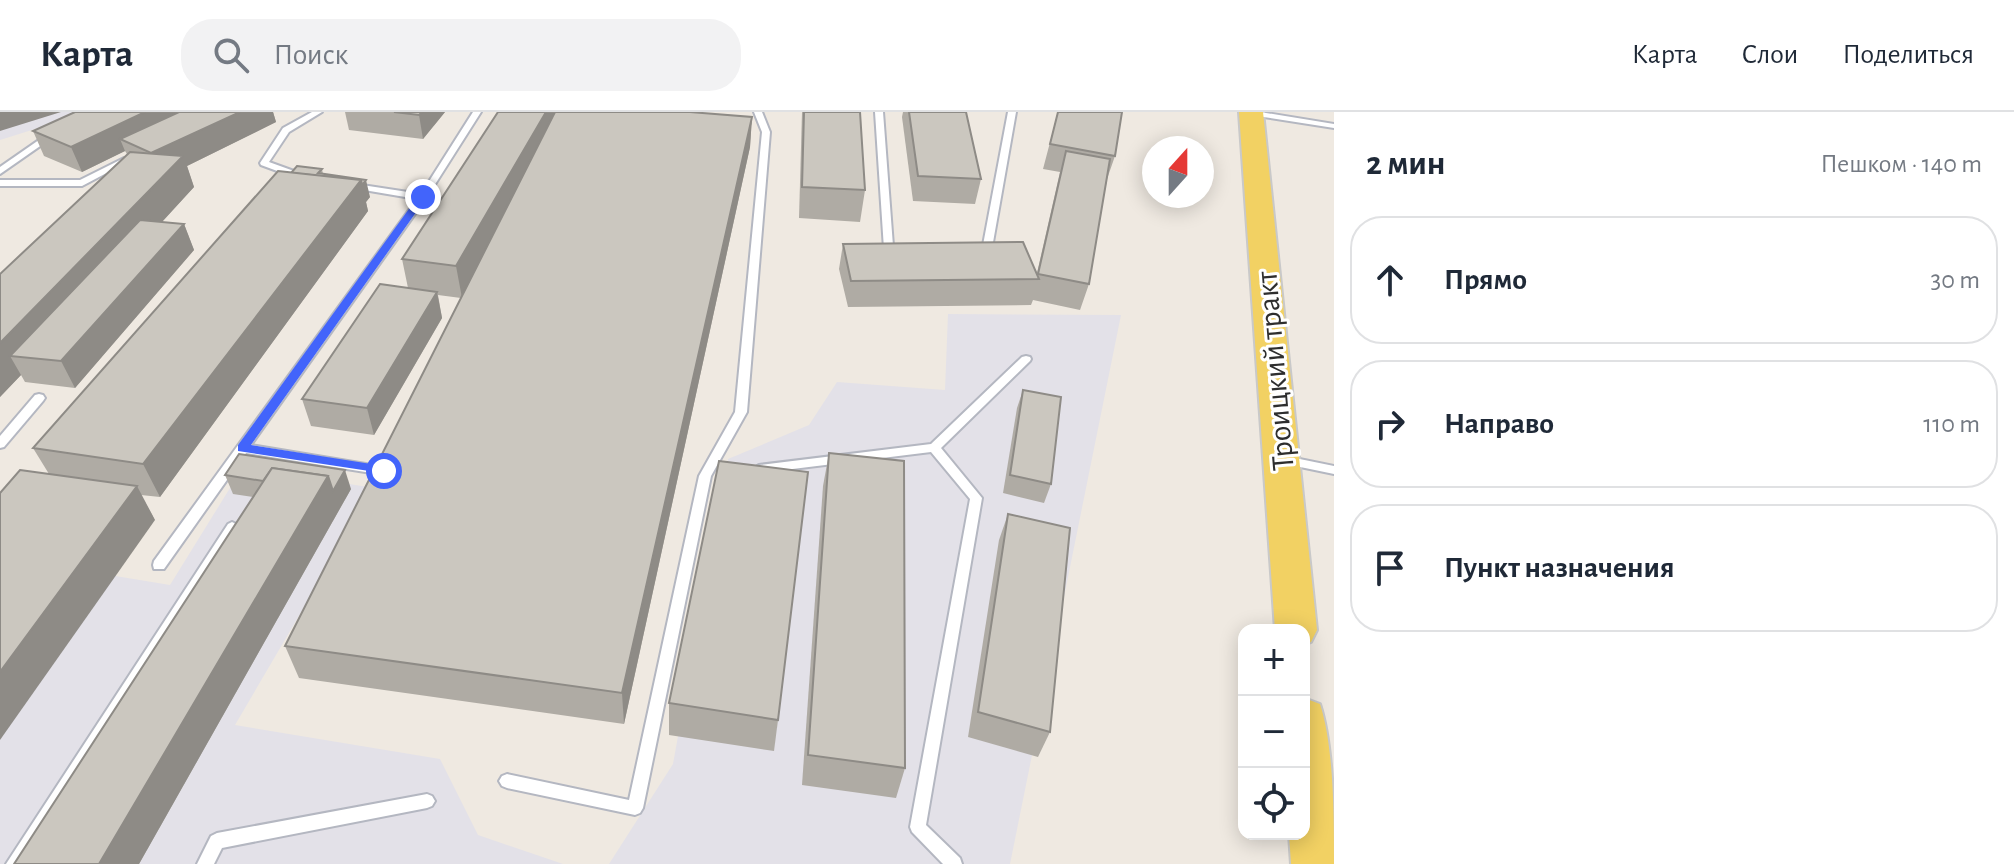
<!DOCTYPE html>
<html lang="ru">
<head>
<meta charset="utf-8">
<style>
	:root { --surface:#fff; --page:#f2f2f3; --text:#1f2937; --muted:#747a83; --line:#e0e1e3 }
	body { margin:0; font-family:"Alegreya Sans",sans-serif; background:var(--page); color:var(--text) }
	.controls { position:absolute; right:24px; bottom:24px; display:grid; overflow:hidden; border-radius:16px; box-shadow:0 4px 20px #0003 }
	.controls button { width:72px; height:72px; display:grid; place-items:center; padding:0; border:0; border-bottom:2px solid var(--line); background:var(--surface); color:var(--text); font:40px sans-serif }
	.compass { position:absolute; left:1142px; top:24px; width:72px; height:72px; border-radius:50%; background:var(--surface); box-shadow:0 4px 20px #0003; rotate:21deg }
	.stop { position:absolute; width:24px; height:24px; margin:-18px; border:6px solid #4264fb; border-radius:50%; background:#fff }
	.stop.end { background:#4264fb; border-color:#fff; box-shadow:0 2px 8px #0008 }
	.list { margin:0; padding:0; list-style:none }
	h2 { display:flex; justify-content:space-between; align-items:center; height:104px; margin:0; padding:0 32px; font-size:34px }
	h2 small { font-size:26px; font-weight:400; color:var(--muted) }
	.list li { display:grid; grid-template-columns:52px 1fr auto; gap:24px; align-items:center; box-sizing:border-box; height:128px; margin:0 16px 16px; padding:0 16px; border:2px solid var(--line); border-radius:32px }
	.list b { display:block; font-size:30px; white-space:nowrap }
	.list em { font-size:26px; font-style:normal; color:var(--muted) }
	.icon { flex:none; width:44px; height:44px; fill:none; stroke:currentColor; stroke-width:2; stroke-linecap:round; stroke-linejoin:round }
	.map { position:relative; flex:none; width:1334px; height:752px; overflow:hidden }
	header { display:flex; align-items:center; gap:48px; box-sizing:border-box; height:112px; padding:0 40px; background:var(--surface); border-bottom:2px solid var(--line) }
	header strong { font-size:38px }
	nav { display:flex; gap:44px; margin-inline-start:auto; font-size:28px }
	.search { width:560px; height:72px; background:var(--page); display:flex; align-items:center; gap:20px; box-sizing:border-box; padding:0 28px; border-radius:32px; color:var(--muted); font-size:30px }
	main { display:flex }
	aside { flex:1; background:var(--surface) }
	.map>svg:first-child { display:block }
	.industrial { fill:#e3e1e8 }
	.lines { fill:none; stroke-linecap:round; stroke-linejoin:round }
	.lane-casing { stroke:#b4b7c1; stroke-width:4 }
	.primary-casing { stroke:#c9c9c9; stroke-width:4 }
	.lane { fill:#fff; fill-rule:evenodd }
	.primary { fill:#f2d163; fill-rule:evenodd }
	.wall { fill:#afaba4 }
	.shaded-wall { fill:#8e8b86 }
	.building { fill:#cbc7bf; stroke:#8e8b86; stroke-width:2 }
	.route { fill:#4264fb }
	.labels { text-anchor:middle; stroke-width:6; stroke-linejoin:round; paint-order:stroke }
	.street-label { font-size:32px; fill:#2e2e2e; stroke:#fff }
</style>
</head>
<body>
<header>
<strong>Карта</strong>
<div class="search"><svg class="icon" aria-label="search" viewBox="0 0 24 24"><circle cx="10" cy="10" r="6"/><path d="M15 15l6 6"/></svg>Поиск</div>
<nav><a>Карта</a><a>Слои</a><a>Поделиться</a></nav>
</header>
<main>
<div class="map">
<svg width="1334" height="752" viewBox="0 0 1334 752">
	<rect width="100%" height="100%" fill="#efe9e1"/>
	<g class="industrial">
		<polygon points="0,0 89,0 0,28"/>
		<polygon points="948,202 1121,203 1010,752 609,752 673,652 728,347 809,313 837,270 945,278"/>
		<polygon points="243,355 374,376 235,613 440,647 478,723 563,752 0,752 0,445 170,473"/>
	</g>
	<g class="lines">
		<g class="lane-casing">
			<g id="lane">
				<polygon points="312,0 322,0 289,20 269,50 305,63 305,67 299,67 261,53 260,51 283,16"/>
				<polygon points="473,0 481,0 427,85 251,333 384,355 390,359 388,362 384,363 246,341 164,457 154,457 153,453 154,449 417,87 352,76 349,75 349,71 421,82"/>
				<polygon points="754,0 762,0 770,20 747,300 711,364 643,696 640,701 635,703 507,676 502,674 499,669 502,664 507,662 629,688 699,364 735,300 762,20"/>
				<path d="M 875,0 L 883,0 L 893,134 L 902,135 L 904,137 C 900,141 888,141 884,137 Z"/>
				<path d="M 1008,0 L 1016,0 L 992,136 C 988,140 976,140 972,136 L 974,134 L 983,133 Z"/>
				<polygon points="1248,0 1260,0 1334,12 1334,16 1251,3 1248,3"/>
				<polygon points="49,21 56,23 0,62 0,55"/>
				<polygon points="124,46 131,48 82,74 0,74 0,68 80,68"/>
				<polygon points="1026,244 1030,245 1031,247 1030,249 941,336 982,386 926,713 960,746 962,752 943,752 912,720 910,715 970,387 931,340 759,361 753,357 759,353 931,332 1022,245"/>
				<polygon points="39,282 43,283 45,286 43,289 4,335 0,336 0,324 35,283"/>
				<polygon points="1285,344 1334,354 1334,362 1281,351 1279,348"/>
				<polygon points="232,410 236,412 238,415 236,418 23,752 6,752 228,412"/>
				<polygon points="427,682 432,684 435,689 432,694 427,696 222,736 214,752 197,752 211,724 217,721"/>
			</g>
		</g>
		<g class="primary-casing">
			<g id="primary">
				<polygon points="1239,0 1263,0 1317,518 1311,530 1304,533 1304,518 1275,518"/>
				<path d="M 1304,586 L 1320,592 C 1334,635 1334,704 1334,752 L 1291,752 L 1289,722 L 1304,722 Z"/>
			</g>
		</g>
		<use href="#lane" class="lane"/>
		<use href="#primary" class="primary"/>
	</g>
	<g class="wall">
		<polygon points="75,0 273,0 276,10 187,54 194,75 162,110 184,112 194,138 75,276 25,270 21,263 0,285 0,162 127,42 125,39 82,60 44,44 33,19"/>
		<polygon points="345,0 445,0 423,27 349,18"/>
		<polygon points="802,0 860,0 865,78 860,110 799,106"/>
		<polygon points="903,0 966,0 981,67 975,92 913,89 902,5"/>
		<polygon points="1058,0 1115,44 1107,67 1089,172 1080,198 1033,188 1031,193 848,195 839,157 843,132 1037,161 1060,60 1043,57"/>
		<polygon points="752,5 750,35 624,612 299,566 285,534 461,186 438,183 442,206 374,323 311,314 302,287 408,176 402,147"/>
		<polygon points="322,57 323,62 370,85 366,90 368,99 160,385 141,383 155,408 49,362 33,336 291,61"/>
		<polygon points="1023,278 1051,372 1044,391 1003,381 1017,296"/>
		<polygon points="829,341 905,656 896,686 802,673 823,374"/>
		<polygon points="225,363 351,377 139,752 14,752 253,385 233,382"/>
		<polygon points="1008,402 1050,620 1038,645 968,625 999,428"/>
		<polygon points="669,591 778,608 774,639 669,623"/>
	</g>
	<g class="shaded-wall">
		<polygon points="0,0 61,0 0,19"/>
		<polygon points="145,0 202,0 120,27 125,39 82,60 71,35"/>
		<polygon points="240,0 273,0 276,10 187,54 194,75 36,247 10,244 21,263 0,285 0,231 151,41"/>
		<polygon points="422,0 445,0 423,27 419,3"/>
		<polygon points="546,0 566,0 462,186 456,154"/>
		<polygon points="752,5 750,35 624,612 622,581"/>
		<polygon points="361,68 366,68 370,85 366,90 368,99 160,385 143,352"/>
		<polygon points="184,112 194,138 75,276 61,249"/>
		<polygon points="437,180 442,206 374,323 367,296"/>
		<polygon points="345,358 351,377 139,752 99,752 328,364"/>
		<polygon points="137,374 155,408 0,628 0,560"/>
	</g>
	<g class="building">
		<polygon points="75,0 145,0 71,35 33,19"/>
		<polygon points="179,0 240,0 151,41 120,27"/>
		<polygon points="394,0 422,0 419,3"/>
		<polygon points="498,0 546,0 456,154 402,147"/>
		<polygon points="555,0 690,0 752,5 622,581 285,534"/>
		<polygon points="804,0 860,0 865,78 802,75"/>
		<polygon points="909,0 966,0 981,67 918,64"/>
		<polygon points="1058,0 1122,0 1115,44 1050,32"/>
		<polygon points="1066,39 1110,47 1089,172 1038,162"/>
		<polygon points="130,40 183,44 0,231 0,162"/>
		<polygon points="297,54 322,57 318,61 366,68 362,73 361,68 291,61"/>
		<polygon points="278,59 361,68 143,352 33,336"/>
		<polygon points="140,108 184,112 61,249 10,244"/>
		<polygon points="1023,130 1039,167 851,169 843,132"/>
		<polygon points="380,172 437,180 367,296 302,287"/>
		<polygon points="1023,278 1061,285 1051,372 1010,363"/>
		<polygon points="829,341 904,349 905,656 808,643"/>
		<polygon points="239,342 345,358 333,379 328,364 272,356 263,369 225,363"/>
		<polygon points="719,349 808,360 778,608 669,591"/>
		<polygon points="272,356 328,364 99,752 14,752"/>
		<polygon points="20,358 137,374 0,560 0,381"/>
		<polygon points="1008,402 1070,416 1050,620 978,600"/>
	</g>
	<polygon class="route" points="419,83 427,85 251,333 384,354 390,359 389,362 238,339 238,333"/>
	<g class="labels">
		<g class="street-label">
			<text transform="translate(1274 259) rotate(-95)" y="11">Троицкий тракт</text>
		</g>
	</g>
</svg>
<div class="controls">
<button>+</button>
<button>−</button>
<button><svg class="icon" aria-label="locate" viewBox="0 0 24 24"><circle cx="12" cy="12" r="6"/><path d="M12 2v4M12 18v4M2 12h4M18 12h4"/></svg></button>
</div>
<svg class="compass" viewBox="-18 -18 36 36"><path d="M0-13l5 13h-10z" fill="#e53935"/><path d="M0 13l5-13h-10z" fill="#747a83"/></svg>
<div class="stop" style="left:384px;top:359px"></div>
<div class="stop end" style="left:423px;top:85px"></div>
</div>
<aside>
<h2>2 мин<small>Пешком · 140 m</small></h2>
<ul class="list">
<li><svg class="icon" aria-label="ahead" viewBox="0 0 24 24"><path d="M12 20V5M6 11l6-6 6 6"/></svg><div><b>Прямо</b></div><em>30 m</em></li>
<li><svg class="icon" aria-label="right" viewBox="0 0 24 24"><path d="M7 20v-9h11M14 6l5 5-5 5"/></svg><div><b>Направо</b></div><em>110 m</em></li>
<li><svg class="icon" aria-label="arrive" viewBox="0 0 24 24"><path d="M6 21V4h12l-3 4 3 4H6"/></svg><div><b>Пункт назначения</b></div></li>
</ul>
</aside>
</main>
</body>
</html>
